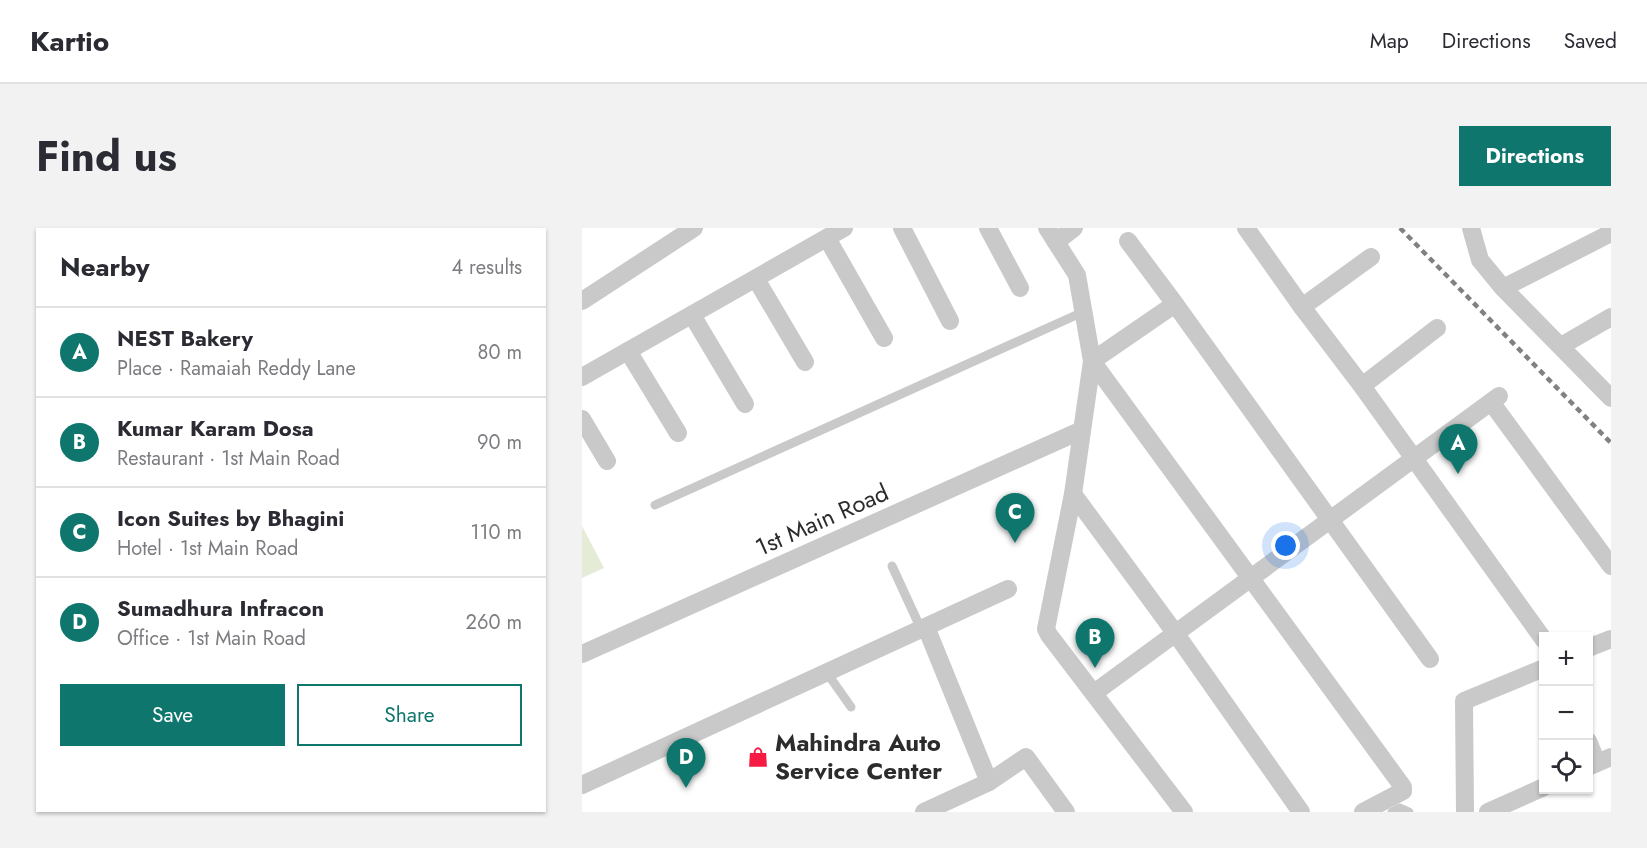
<!DOCTYPE html>
<html lang="en">
<head>
<meta charset="utf-8">
<style>
	:root { --surface:#fff; --page:#f2f2f3; --text:#2b2b33; --muted:#7c7c81; --line:#e1e1e2; --accent:#0f766e }
	body { margin:0; font-family:Jost,sans-serif; background:var(--page); color:var(--text) }
	.controls { position:absolute; right:18px; bottom:18px; display:grid; overflow:hidden; border-radius:0px; box-shadow:0 2px 4px #0004 }
	.controls button { width:54px; height:54px; display:grid; place-items:center; padding:0; border:0; border-bottom:2px solid var(--line); background:var(--surface); color:var(--text); font:30px sans-serif }
	.you { position:absolute; left:704px; top:318px; width:21px; height:21px; margin:-15px; border:4px solid #fff; border-radius:50%; background:#1a73e8; box-shadow:0 0 0 9px #1a73e833 }
	.badge { display:grid; place-items:center; width:39px; height:39px; border-radius:50%; background:var(--accent); color:#fff; font-size:20px; font-weight:700 }
	.pin { position:absolute; translate:-50% -50px; filter:drop-shadow(0 2px 3px #0008) }
	.pin::after { content:''; position:absolute; top:32px; width:21px; height:18px; background:inherit; clip-path:polygon(0 0,100% 0,50% 100%) }
	.list { margin:0; padding:0; list-style:none }
	h2 { display:flex; justify-content:space-between; align-items:center; height:78px; margin:0; padding:0 24px; font-size:26px }
	h2 small { font-size:20px; font-weight:400; color:var(--muted) }
	.list li { display:grid; grid-template-columns:39px 1fr auto; gap:18px; align-items:center; box-sizing:border-box; height:90px; padding:0 24px; border-top:2px solid var(--line) }
	.list b { display:block; font-size:22px; white-space:nowrap }
	.list p { margin:0; font-size:20px; white-space:nowrap; color:var(--muted) }
	.list em { font-size:20px; font-style:normal; color:var(--muted) }
	.actions { display:flex; gap:12px; padding:18px 24px }
	.actions a { flex:1; padding:14px 0; border:2px solid var(--accent); border-radius:0px; text-align:center; font-size:21px; color:var(--accent) }
	.actions .main { background:var(--accent); color:#fff }
	.icon { flex:none; width:33px; height:33px; fill:none; stroke:currentColor; stroke-width:2; stroke-linecap:round; stroke-linejoin:round }
	.map { position:relative; flex:none; width:1029px; height:584px; overflow:hidden; border-radius:0px }
	header { display:flex; align-items:center; gap:36px; box-sizing:border-box; height:84px; padding:0 30px; background:var(--surface); border-bottom:2px solid var(--line) }
	header strong { font-size:28px }
	nav { display:flex; gap:33px; margin-inline-start:auto; font-size:21px }
	.intro { display:flex; align-items:center; justify-content:space-between; box-sizing:border-box; height:144px; padding:0 36px }
	h1 { margin:0; font-size:42px }
	.button { padding:15px 27px; border-radius:0px; background:var(--accent); color:#fff; font-size:21px; font-weight:700 }
	main { display:flex; gap:36px; padding:0 36px }
	aside { flex:1; background:var(--surface); border-radius:0px; box-shadow:0 2px 4px #0004 }
	.map>svg:first-child { display:block }
	.green { fill:#e4ecd7 }
	.lines { fill:none; stroke-linecap:round; stroke-linejoin:round }
	.lane { stroke:#c9c9c9; stroke-width:9 }
	.street { stroke:#c9c9c9; stroke-width:18 }
	.rail { stroke:#818181; stroke-width:4.5; stroke-dasharray:6 4.5; stroke-linecap:butt }
	.labels { text-anchor:middle; stroke-width:6; stroke-linejoin:round; paint-order:stroke }
	.street-label { font-size:24px; fill:#2c2c2c; stroke:#fff }
	.poi-label { font-size:24px; font-weight:bold; fill:#2c2c2c; stroke:#fff; text-anchor:start }
</style>
</head>
<body>
<header>
<strong>Kartio</strong>
<nav><a>Map</a><a>Directions</a><a>Saved</a></nav>
</header>
<div class="intro"><h1>Find us</h1><a class="button">Directions</a></div>
<main>
<aside>
<h2>Nearby<small>4 results</small></h2>
<ul class="list">
<li><span class="badge">A</span><div><b>NEST Bakery</b><p>Place · Ramaiah Reddy Lane</p></div><em>80 m</em></li>
<li><span class="badge">B</span><div><b>Kumar Karam Dosa</b><p>Restaurant · 1st Main Road</p></div><em>90 m</em></li>
<li><span class="badge">C</span><div><b>Icon Suites by Bhagini</b><p>Hotel · 1st Main Road</p></div><em>110 m</em></li>
<li><span class="badge">D</span><div><b>Sumadhura Infracon</b><p>Office · 1st Main Road</p></div><em>260 m</em></li>
</ul>
<div class="actions"><a class="main">Save</a><a>Share</a></div>
</aside>
<div class="map">
<svg width="1029" height="584" viewBox="0 0 1029 584">
	<rect width="100%" height="100%" fill="#fff"/>
	<polygon class="green" points="0,298 22,340 0,350"/>
	<g class="lines">
		<g class="lane">
			<polyline points="73,277 501,84"/>
			<polyline points="310,338 339,401"/>
			<polyline points="245,445 269,479"/>
			<polyline points="810,584 818,580 827,584"/>
		</g>
		<g class="street">
			<polyline points="320,0 368,93"/>
			<polyline points="406,0 438,60"/>
			<polyline points="465,0 495,47 510,133 491,266 464,401 467,407 602,584"/>
			<polyline points="664,0 720,79 780,158 962,412"/>
			<polyline points="889,0 898,32 921,60 1029,170"/>
			<polyline points="245,10 302,110"/>
			<polyline points="546,13 593,76"/>
			<polyline points="474,14 492,0"/>
			<polyline points="174,51 223,134"/>
			<polyline points="921,60 1029,5"/>
			<polyline points="0,73 112,0"/>
			<polyline points="720,79 789,29"/>
			<polyline points="110,87 163,176"/>
			<polyline points="979,118 1029,89"/>
			<polyline points="46,123 96,205"/>
			<polyline points="0,149 262,0"/>
			<polyline points="780,158 855,100"/>
			<polyline points="909,174 1029,338"/>
			<polyline points="0,191 25,233"/>
			<polyline points="491,266 594,406 719,584"/>
			<polyline points="344,399 407,554"/>
			<polyline points="1006,420 1029,411"/>
			<polyline points="0,426 500,202"/>
			<polyline points="512,465 917,168"/>
			<polyline points="1006,513 1015,535"/>
			<polyline points="1006,539 1029,529"/>
			<polyline points="0,557 426,361"/>
			<polyline points="342,584 407,554 444,529 484,584"/>
			<polyline points="781,584 821,563 821,559 510,133 593,76 848,431"/>
			<polyline points="883,584 882,473 962,440"/>
			<polyline points="906,584 962,559"/>
		</g>
		<polyline class="rail" points="818,0 1029,215"/>
	</g>
	<defs>
		<g id="shop-bare" transform="scale(1.62)"><path d="M-5-2.5h2.3a2.7 3.5 0 0 1 5.4 0H5L5.5 6h-11ZM-1.5-2.5h3a1.5 2.3 0 0 0-3 0Z" fill="#f61b42" stroke="#fff" stroke-width="2.5" paint-order="stroke"/></g>
	</defs>
	<g fill-rule="evenodd">
		<use href="#shop-bare" x="176" y="529"/>
	</g>
	<g class="labels">
		<g class="street-label">
			<text transform="translate(240 292) rotate(-24)" y="8">1st Main Road</text>
		</g>
		<g class="poi-label">
			<text x="193" y="523">Mahindra Auto<tspan x="193" dy="28">Service Center</tspan></text>
		</g>
	</g>
</svg>
<div class="controls">
<button>+</button>
<button>−</button>
<button><svg class="icon" aria-label="locate" viewBox="0 0 24 24"><circle cx="12" cy="12" r="6"/><path d="M12 2v4M12 18v4M2 12h4M18 12h4"/></svg></button>
</div>
<div class="you"></div>
<div class="pin badge" style="left:876px;top:246px">A</div>
<div class="pin badge" style="left:513px;top:440px">B</div>
<div class="pin badge" style="left:433px;top:315px">C</div>
<div class="pin badge" style="left:104px;top:560px">D</div>
</div>
</main>
</body>
</html>
